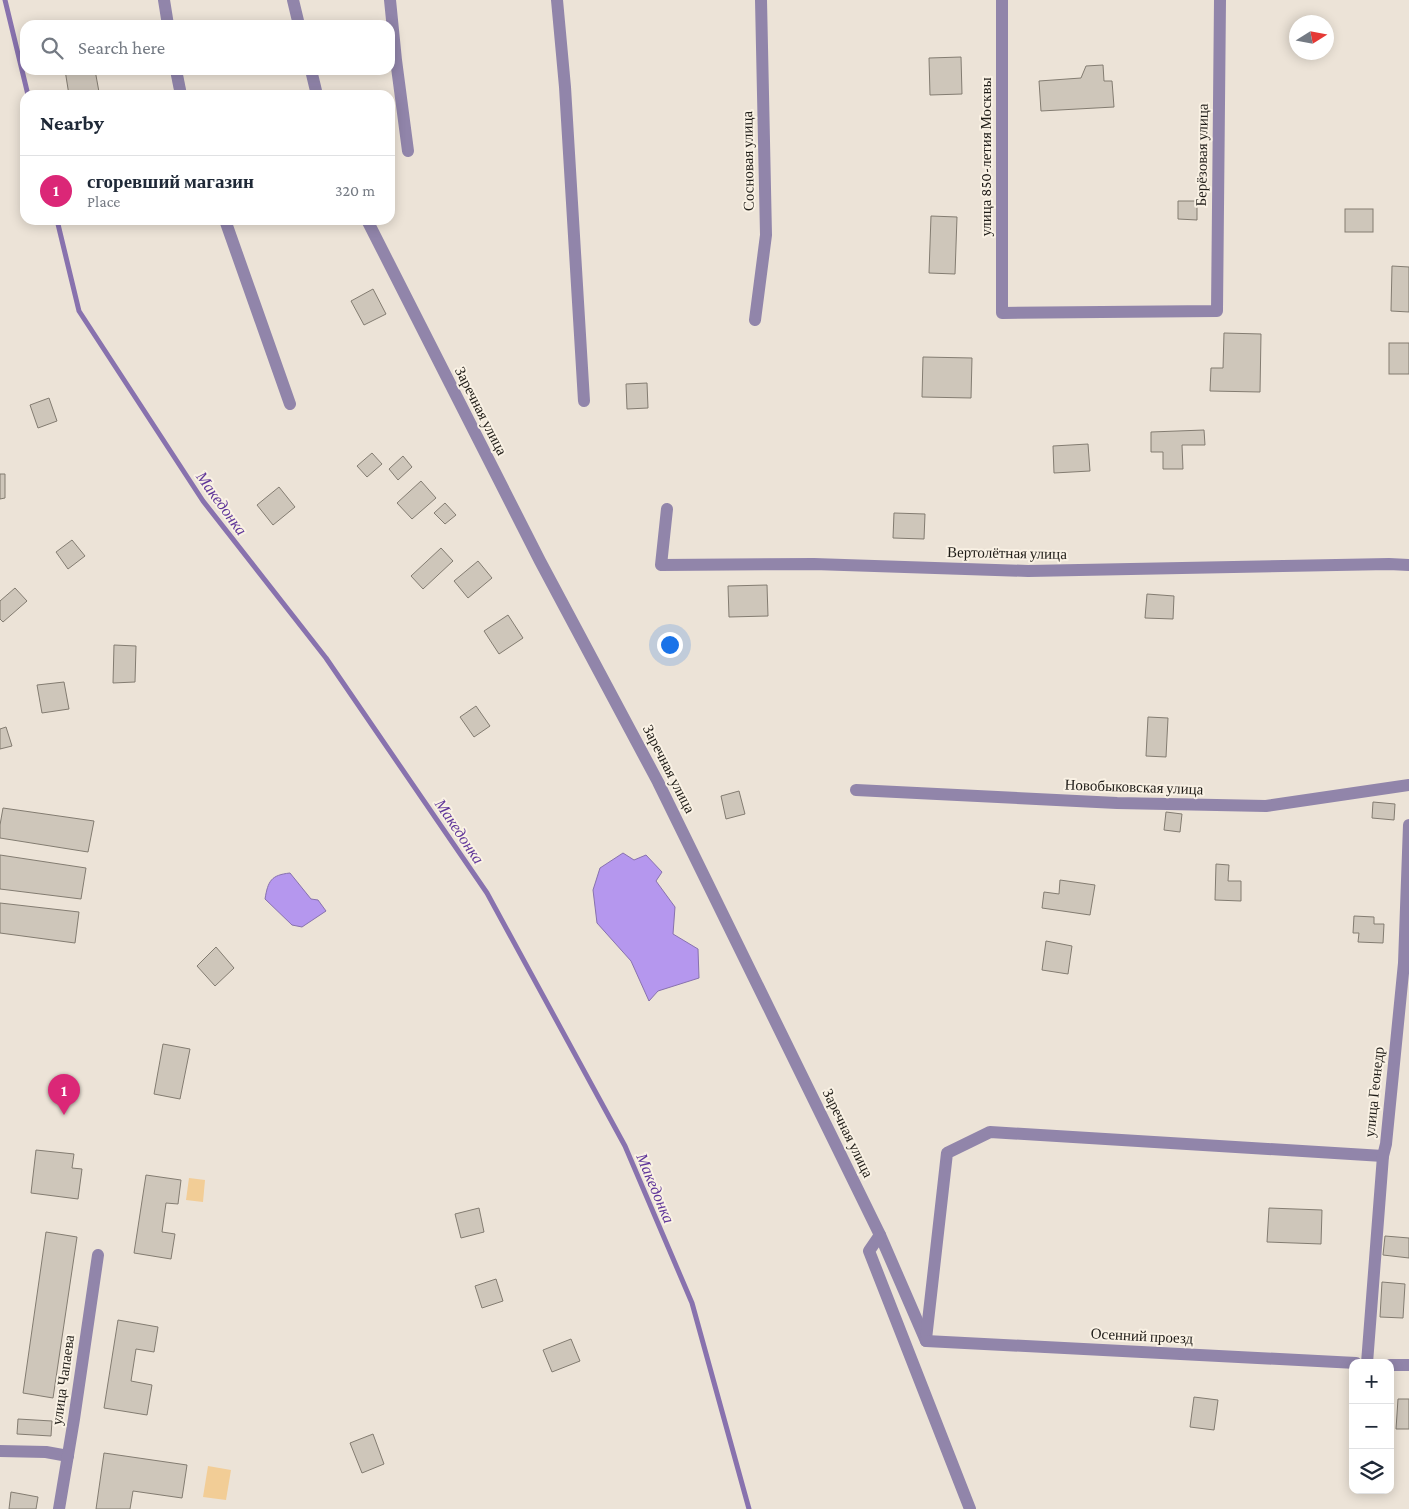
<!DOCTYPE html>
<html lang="en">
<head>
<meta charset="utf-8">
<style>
	:root { --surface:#fff; --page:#f6f6f7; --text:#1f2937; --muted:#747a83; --line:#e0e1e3; --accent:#db2777 }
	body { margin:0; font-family:"Crimson Pro",serif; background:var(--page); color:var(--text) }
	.controls { position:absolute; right:15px; bottom:15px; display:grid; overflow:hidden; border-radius:10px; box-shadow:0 2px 12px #0003 }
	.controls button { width:45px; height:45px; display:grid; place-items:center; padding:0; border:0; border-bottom:1px solid var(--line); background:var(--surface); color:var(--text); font:25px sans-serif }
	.compass { position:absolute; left:1289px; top:15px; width:45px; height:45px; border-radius:50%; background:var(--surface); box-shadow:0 2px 12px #0003; rotate:79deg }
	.you { position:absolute; left:669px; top:644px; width:18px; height:18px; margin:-12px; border:4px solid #fff; border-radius:50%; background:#1a73e8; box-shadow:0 0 0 8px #1a73e833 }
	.badge { display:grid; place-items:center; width:32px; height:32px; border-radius:50%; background:var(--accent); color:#fff; font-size:16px; font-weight:700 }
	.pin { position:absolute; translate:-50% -41px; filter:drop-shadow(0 1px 2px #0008) }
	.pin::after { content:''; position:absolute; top:26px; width:18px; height:15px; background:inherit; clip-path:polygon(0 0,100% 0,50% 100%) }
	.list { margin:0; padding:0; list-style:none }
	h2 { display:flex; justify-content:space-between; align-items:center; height:65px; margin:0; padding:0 20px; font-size:21px }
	h2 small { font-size:16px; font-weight:400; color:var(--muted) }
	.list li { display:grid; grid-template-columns:32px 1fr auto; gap:15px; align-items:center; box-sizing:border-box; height:70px; padding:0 20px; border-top:1px solid var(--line) }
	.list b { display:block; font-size:19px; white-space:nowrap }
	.list p { margin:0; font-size:16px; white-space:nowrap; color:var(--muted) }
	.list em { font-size:16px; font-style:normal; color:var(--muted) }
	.icon { flex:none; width:28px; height:28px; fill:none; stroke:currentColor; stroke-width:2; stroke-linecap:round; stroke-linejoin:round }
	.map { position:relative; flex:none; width:1409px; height:1509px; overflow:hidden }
	.search { position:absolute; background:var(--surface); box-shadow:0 2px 12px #0003; left:20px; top:20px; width:375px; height:55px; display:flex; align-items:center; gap:12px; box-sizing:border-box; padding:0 18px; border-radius:15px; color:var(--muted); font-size:19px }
	.panel { position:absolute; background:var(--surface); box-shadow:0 2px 12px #0003; left:20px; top:90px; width:375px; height:135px; border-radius:15px }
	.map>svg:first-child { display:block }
	.green { fill:#f2cd96 }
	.water { fill:#b597ee; stroke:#8872ae }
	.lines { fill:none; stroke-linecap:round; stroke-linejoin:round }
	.stream { stroke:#8872ae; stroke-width:5 }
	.building { fill:#cec6ba; stroke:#837c71 }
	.minor { stroke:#9185aa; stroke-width:12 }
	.labels { text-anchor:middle; stroke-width:4; stroke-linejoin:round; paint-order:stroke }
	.street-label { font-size:15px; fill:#1f1c17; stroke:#f9f1e4 }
	.water-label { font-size:16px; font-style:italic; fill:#5f3599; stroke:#f9f1e4 }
</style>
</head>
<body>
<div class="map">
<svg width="1409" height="1509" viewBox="0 0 1409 1509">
	<rect width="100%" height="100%" fill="#ece3d7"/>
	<g class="green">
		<polygon points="189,1178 205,1180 203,1202 186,1200"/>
		<polygon points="208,1466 231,1470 226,1500 203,1497"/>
	</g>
	<g class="water">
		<polygon points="623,853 634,860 646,855 662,872 656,881 675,907 673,934 698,949 699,978 658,991 649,1001 631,961 597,923 593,890 600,868"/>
		<path d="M 290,873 L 311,899 L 318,900 L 326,911 L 302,927 L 292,925 L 265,899 C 268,881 271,875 290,873 Z"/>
	</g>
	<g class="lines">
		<g class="stream">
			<polyline points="5,0 28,95"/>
			<polyline points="57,220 79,311 203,501 326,658 487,893 625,1146 692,1303 749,1509"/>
		</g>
	</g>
	<g class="building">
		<polygon points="961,57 962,94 930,95 929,58"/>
		<polygon points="1103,65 1104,81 1112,81 1114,107 1041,111 1039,81 1081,78 1086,66"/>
		<polygon points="65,70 95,70 99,92 82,95 69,95"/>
		<polygon points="1178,201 1197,201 1197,220 1178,219"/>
		<rect x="1345" y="209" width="28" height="23"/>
		<polygon points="931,216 957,217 955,274 929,273"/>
		<polygon points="1392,266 1409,267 1409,312 1391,311"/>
		<polygon points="373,289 386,314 364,325 351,301"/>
		<polygon points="1224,333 1261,334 1260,392 1210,391 1211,368 1223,368"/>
		<rect x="1389" y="343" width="20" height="31"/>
		<polygon points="923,357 972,358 971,398 922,397"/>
		<polygon points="647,383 648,408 627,409 626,384"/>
		<polygon points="49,398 57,421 38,428 30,405"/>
		<polygon points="1204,430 1205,445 1182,445 1183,469 1163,469 1163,452 1151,452 1151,432"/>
		<polygon points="1088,444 1090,471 1054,473 1053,446"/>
		<polygon points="372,453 382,464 367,477 357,466"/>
		<polygon points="403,456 412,467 398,480 389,469"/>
		<polygon points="0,474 5,474 5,498 0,499"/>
		<polygon points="421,481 436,498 412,519 397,503"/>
		<polygon points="279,487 295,507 273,525 257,505"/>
		<polygon points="445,503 456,515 445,524 434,513"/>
		<polygon points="894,513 925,514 924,539 893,538"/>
		<polygon points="72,540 85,556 68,569 56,552"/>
		<polygon points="441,548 453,561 423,589 411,576"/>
		<polygon points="478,561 492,578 468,598 454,581"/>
		<polygon points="767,585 768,616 729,617 728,586"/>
		<polygon points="15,588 27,601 3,622 0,619 0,601"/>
		<polygon points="1147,594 1174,596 1173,619 1145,618"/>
		<polygon points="508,615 523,638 499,654 484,631"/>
		<polygon points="114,645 136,646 135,682 113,683"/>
		<polygon points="64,682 69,709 42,713 37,685"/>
		<polygon points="476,706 490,726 474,737 460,717"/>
		<polygon points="1148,717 1168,718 1166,757 1146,756"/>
		<polygon points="6,727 12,746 0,749 0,729"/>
		<polygon points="739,791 745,814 726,819 721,796"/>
		<polygon points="1373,802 1395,804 1394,820 1372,818"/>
		<polygon points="3,808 94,821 88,852 0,838 0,825"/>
		<polygon points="1166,812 1182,814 1180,832 1164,830"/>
		<polygon points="0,855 86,868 81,899 0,889"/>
		<polygon points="1216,864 1229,865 1228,881 1241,881 1241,901 1215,900"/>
		<polygon points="1060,880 1095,885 1090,915 1042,908 1044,892 1059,894"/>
		<polygon points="0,903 79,912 75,943 0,933"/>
		<polygon points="1354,916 1374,917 1374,924 1384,924 1383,943 1358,942 1359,933 1353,933"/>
		<polygon points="1046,941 1072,946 1068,974 1042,970"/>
		<polygon points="216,947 234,968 215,986 197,966"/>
		<polygon points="163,1044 190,1049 180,1099 154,1094"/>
		<polygon points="36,1150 74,1154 72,1168 82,1169 78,1199 31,1193"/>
		<polygon points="146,1175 181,1180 178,1204 166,1203 162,1232 175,1234 171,1259 134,1253"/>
		<polygon points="479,1208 484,1232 461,1238 455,1214"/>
		<polygon points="1269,1208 1322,1210 1321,1244 1267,1242"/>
		<polygon points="46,1232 77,1237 53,1398 23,1393"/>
		<polygon points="1385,1236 1409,1238 1409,1258 1383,1255"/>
		<polygon points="496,1279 503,1301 482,1308 475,1286"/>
		<polygon points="1382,1282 1405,1284 1403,1318 1380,1317"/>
		<polygon points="118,1320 158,1327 154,1352 136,1349 131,1381 152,1385 147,1415 104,1408"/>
		<polygon points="571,1339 580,1361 552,1372 543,1350"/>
		<polygon points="1194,1397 1218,1400 1214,1430 1190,1427"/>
		<polygon points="1398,1399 1409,1399 1409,1429 1396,1429"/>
		<polygon points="18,1419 52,1421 51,1436 17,1434"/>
		<polygon points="373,1434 384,1464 362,1473 350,1443"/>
		<polygon points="104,1453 187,1465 182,1498 133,1491 130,1509 96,1509"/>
		<polygon points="11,1492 38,1497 36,1509 9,1509"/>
	</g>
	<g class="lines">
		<g class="minor">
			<polyline points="164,0 168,25"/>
			<polyline points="293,0 299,25"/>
			<polyline points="390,0 396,60 408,151"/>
			<polyline points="557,0 565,87 584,401"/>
			<polyline points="1002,0 1002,313 1217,311 1220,0"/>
			<polyline points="176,70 181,95"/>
			<polyline points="311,70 317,95"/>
			<polyline points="225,220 290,404"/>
			<polyline points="367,220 540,561 658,782 880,1235 926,1341"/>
			<polyline points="755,320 766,235 761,0"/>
			<polyline points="667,509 661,565 814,564 1028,571 1389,564 1409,565"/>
			<polyline points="856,790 1117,803 1266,806 1409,785"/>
			<polyline points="880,1235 869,1251 970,1509"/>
			<polyline points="926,1339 947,1153 990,1132 1383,1156"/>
			<polyline points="926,1341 1356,1363"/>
			<polyline points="1367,1363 1383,1156 1386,1144 1404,963 1409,825"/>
			<polyline points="1390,1365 1409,1365"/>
			<polyline points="0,1451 46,1452 68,1456"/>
			<polyline points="59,1509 74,1419 98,1255"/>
		</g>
	</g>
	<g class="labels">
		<g class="street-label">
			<text transform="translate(1202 155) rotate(-89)" y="5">Берёзовая улица</text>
			<text transform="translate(986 157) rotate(-90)" y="5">улица 850-летия Москвы</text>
			<text transform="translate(748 161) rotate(-91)" y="5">Сосновая улица</text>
			<text transform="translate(481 411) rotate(63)" y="5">Заречная улица</text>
			<text transform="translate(1007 553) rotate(1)" y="5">Вертолётная улица</text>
			<text transform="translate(669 769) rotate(63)" y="5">Заречная улица</text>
			<text transform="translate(1134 787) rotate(2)" y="5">Новобыковская улица</text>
			<text transform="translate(1374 1092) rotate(-84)" y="5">улица Геонедр</text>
			<text transform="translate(848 1133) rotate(64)" y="5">Заречная улица</text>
			<text transform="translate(1142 1336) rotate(3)" y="5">Осенний проезд</text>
			<text transform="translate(63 1380) rotate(-82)" y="5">улица Чапаева</text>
		</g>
		<g class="water-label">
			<text transform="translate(222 503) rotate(54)" y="6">Македонка</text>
			<text transform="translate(460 831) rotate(56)" y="6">Македонка</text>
			<text transform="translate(656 1188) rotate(67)" y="6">Македонка</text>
		</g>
	</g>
</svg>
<div class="controls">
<button>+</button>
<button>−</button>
<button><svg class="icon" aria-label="layers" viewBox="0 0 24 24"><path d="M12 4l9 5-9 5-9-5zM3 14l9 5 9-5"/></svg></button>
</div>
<svg class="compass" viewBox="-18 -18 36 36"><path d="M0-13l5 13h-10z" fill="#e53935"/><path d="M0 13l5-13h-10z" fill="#747a83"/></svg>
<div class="you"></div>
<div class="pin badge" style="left:64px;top:1115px">1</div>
<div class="search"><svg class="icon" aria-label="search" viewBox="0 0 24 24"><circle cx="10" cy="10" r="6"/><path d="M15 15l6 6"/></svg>Search here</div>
<section class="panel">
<h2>Nearby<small></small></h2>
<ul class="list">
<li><span class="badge">1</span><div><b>сгоревший магазин</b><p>Place</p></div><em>320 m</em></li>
</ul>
</section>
</div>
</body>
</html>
